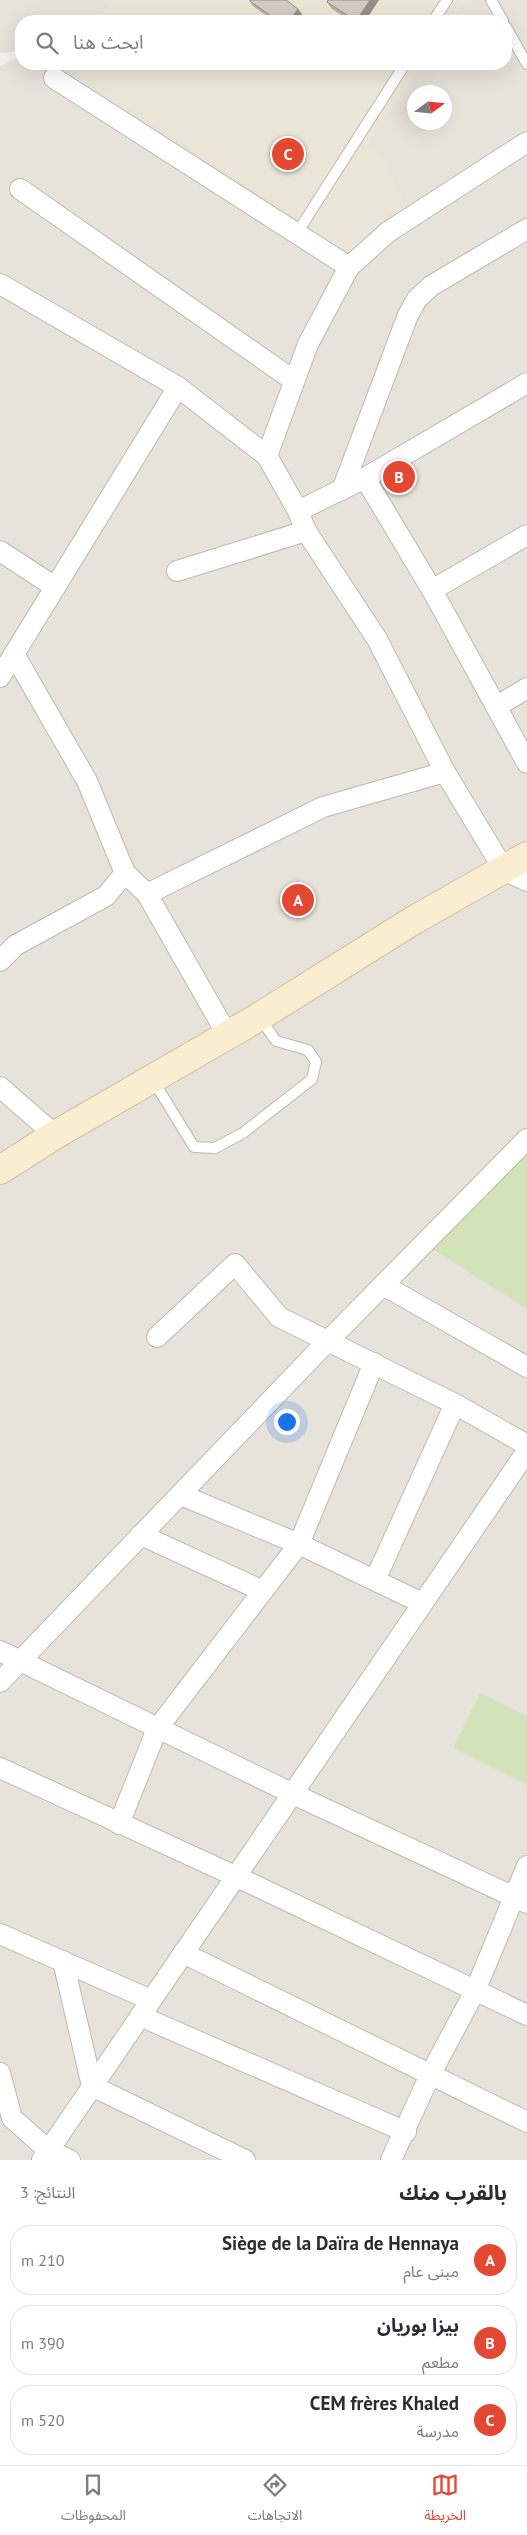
<!DOCTYPE html>
<html lang="ar">
<head>
<meta charset="utf-8">
<style>
	:root { --surface:#fff; --page:#f2f2f3; --text:#2b2b33; --muted:#7c7c81; --line:#e1e1e2; --accent:#e34833 }
	body { margin:0; font-family:"PT Sans","Noto Sans Arabic",sans-serif; background:var(--page); color:var(--text); direction:rtl }
	.compass { position:absolute; left:407px; top:85px; width:45px; height:45px; border-radius:50%; background:var(--surface); box-shadow:0 5px 20px #0002; rotate:75deg }
	.you { position:absolute; left:286px; top:1421px; width:18px; height:18px; margin:-12px; border:4px solid #fff; border-radius:50%; background:#1a73e8; box-shadow:0 0 0 8px #1a73e833 }
	.badge { display:grid; place-items:center; width:32px; height:32px; border-radius:50%; background:var(--accent); color:#fff; font-size:16px; font-weight:700 }
	.pin { position:absolute; translate:-50% -50%; border:2px solid #fff; box-shadow:0 1px 5px #0006 }
	.list { margin:0; padding:0; list-style:none }
	h2 { display:flex; justify-content:space-between; align-items:center; height:65px; margin:0; padding:0 20px; font-size:21px }
	h2 small { font-size:16px; font-weight:400; color:var(--muted) }
	.list li { display:grid; grid-template-columns:32px 1fr auto; gap:15px; align-items:center; box-sizing:border-box; height:70px; margin:0 10px 10px; padding:0 10px; border:1px solid var(--line); border-radius:20px }
	.list b { display:block; font-size:19px; white-space:nowrap }
	.list p { margin:0; font-size:16px; white-space:nowrap; color:var(--muted) }
	.list em { font-size:16px; font-style:normal; color:var(--muted) }
	.icon { flex:none; width:28px; height:28px; fill:none; stroke:currentColor; stroke-width:2; stroke-linecap:round; stroke-linejoin:round }
	.map { position:relative; flex:none; width:527px; height:2160px; overflow:hidden; direction:ltr }
	.search { position:absolute; background:var(--surface); box-shadow:0 5px 20px #0002; left:15px; right:15px; top:15px; height:55px; display:flex; align-items:center; gap:12px; box-sizing:border-box; padding:0 18px; border-radius:20px; color:var(--muted); font-size:19px }
	.sheet { height:305px; background:var(--surface) }
	nav { display:flex; justify-content:space-around; align-items:center; box-sizing:border-box; height:70px; border-top:1px solid var(--line); background:var(--surface); font-size:14px; color:var(--muted) }
	nav a { display:grid; justify-items:center; gap:2px }
	nav .on { color:var(--accent) }
	.map>svg:first-child { display:block }
	.residential { fill:#e7e3da; fill-rule:evenodd }
	.education { fill:#ebe5d7 }
	.green { fill:#d2e3b9 }
	.lines { fill:none; stroke-linecap:round; stroke-linejoin:round }
	.lane-casing { stroke:#bfb8af; stroke-width:12 }
	.street-casing { stroke:#bfb8af; stroke-width:22 }
	.secondary-casing { stroke:#cec1a0; stroke-width:30 }
	.lane { stroke:#fff; stroke-width:10 }
	.street { stroke:#fff; stroke-width:20 }
	.secondary { stroke:#f9eed0; stroke-width:28 }
	.wall { fill:#b6afa7 }
	.shaded-wall { fill:#948f88 }
	.building { fill:#d4ccc2; stroke:#948f88 }
</style>
</head>
<body>
<div class="map">
<svg width="527" height="2160" viewBox="0 0 527 2160">
	<rect width="100%" height="100%" fill="#f4f1eb"/>
	<path class="residential" d="M 0,0 L 527,0 L 527,2160 L 0,2160 L 0,66 L 21,56 L 21,64 L 506,64 L 506,21 L 21,21 L 21,51 L 0,53 ZM 414,92 L 444,92 L 444,122 L 414,122 Z"/>
	<g class="education">
		<polygon points="113,0 466,0 451,21 96,21"/>
		<polygon points="63,64 422,64 369,142 386,166 404,202 380,222 351,253 62,66"/>
	</g>
	<g class="green">
		<polygon points="527,1151 527,1309 431,1248"/>
		<polygon points="480,1693 527,1716 527,1785 453,1748"/>
	</g>
	<g class="lines">
		<g class="lane-casing">
			<g id="lane">
				<polyline points="491,0 503,21"/>
				<polyline points="433,21 447,0"/>
				<polyline points="506,27 527,64"/>
				<polyline points="297,233 405,64"/>
				<polyline points="153,1080 194,1147 215,1148 243,1133 312,1079 316,1062 308,1050 276,1041 260,1018"/>
			</g>
		</g>
		<g class="street-casing">
			<g id="street">
				<polyline points="54,78 349,267"/>
				<polyline points="527,142 388,232 349,267 308,344 267,456 298,511 306,531 377,639 445,772 504,870 527,881"/>
				<polyline points="20,189 293,380"/>
				<polyline points="0,284 178,387 267,456"/>
				<polyline points="365,478 432,590 527,763"/>
				<polyline points="342,490 408,315 417,299 431,286 527,229"/>
				<polyline points="298,511 365,478 527,383"/>
				<polyline points="0,551 55,587"/>
				<polyline points="177,571 306,531"/>
				<polyline points="432,590 527,535"/>
				<polyline points="14,654 87,781 125,873 147,894 228,1036"/>
				<polyline points="0,677 178,387"/>
				<polyline points="496,707 527,688"/>
				<polyline points="147,894 323,807 445,772"/>
				<polyline points="0,961 16,945 106,896 125,873"/>
				<polyline points="0,1087 55,1135"/>
				<polyline points="383,1285 527,1367"/>
				<polyline points="157,1337 235,1264 279,1317 455,1404 527,1445"/>
				<polyline points="181,1495 299,1544 422,1603"/>
				<polyline points="141,1535 263,1591"/>
				<polyline points="375,1580 455,1404"/>
				<polyline points="0,1651 291,1793 527,1903"/>
				<polyline points="0,1682 320,1349 527,1139"/>
				<polyline points="0,1768 235,1876 527,2015"/>
				<polyline points="119,1824 157,1729 299,1544 374,1363"/>
				<polyline points="0,1934 151,2000"/>
				<polyline points="183,1953 527,2122"/>
				<polyline points="63,1961 92,2086 245,2160"/>
				<polyline points="140,2016 406,2132"/>
				<polyline points="0,2073 12,2118 48,2150 70,2160"/>
				<polyline points="42,2160 527,1451"/>
				<polyline points="391,2160 430,2075 475,1991 527,1866"/>
			</g>
		</g>
		<g class="secondary-casing">
			<polyline id="secondary" points="0,1170 55,1135 259,1017 414,920 527,856"/>
		</g>
		<use href="#lane" class="lane"/>
		<use href="#street" class="street"/>
		<use href="#secondary" class="secondary"/>
	</g>
	<g class="wall">
		<polygon points="379,0 365,21 351,21 332,9 327,2"/>
		<polygon points="250,1 302,14 296,21 274,21 253,6"/>
	</g>
	<g class="shaded-wall">
		<polygon points="370,0 379,0 365,21 356,21"/>
		<polygon points="298,9 302,14 296,21 289,21"/>
	</g>
	<g class="building">
		<polygon points="250,0 286,0 298,9 289,21 278,21 250,1"/>
		<polygon points="328,0 370,0 356,21 327,2"/>
	</g>
</svg>
<svg class="compass" viewBox="-18 -18 36 36"><path d="M0-13l5 13h-10z" fill="#e53935"/><path d="M0 13l5-13h-10z" fill="#7c7c81"/></svg>
<div class="you"></div>
<div class="pin badge" style="left:298px;top:900px">A</div>
<div class="pin badge" style="left:399px;top:477px">B</div>
<div class="pin badge" style="left:288px;top:154px">C</div>
<div class="search"><svg class="icon" aria-label="search" viewBox="0 0 24 24"><circle cx="10" cy="10" r="6"/><path d="M15 15l6 6"/></svg>ابحث هنا</div>
</div>
<section class="sheet">
<h2>بالقرب منك<small>النتائج: 3</small></h2>
<ul class="list">
<li><span class="badge">A</span><div><b>Siège de la Daïra de Hennaya</b><p>مبنى عام</p></div><em>210 m</em></li>
<li><span class="badge">B</span><div><b>بيزا بوريان</b><p>مطعم</p></div><em>390 m</em></li>
<li><span class="badge">C</span><div><b>CEM frères Khaled</b><p>مدرسة</p></div><em>520 m</em></li>
</ul>
</section>
<nav>
<a class="on"><svg class="icon" aria-label="map" viewBox="0 0 24 24"><path d="M3 6l6-2 6 2 6-2v14l-6 2-6-2-6 2zM9 4v14M15 6v14"/></svg>الخريطة</a>
<a><svg class="icon" aria-label="directions" viewBox="0 0 24 24"><path d="M12 3l9 9-9 9-9-9zM9 14v-3h6M13 9l2 2-2 2"/></svg>الاتجاهات</a>
<a><svg class="icon" aria-label="saved" viewBox="0 0 24 24"><path d="M7 4h10v16l-5-4-5 4z"/></svg>المحفوظات</a>
</nav>
</body>
</html>
